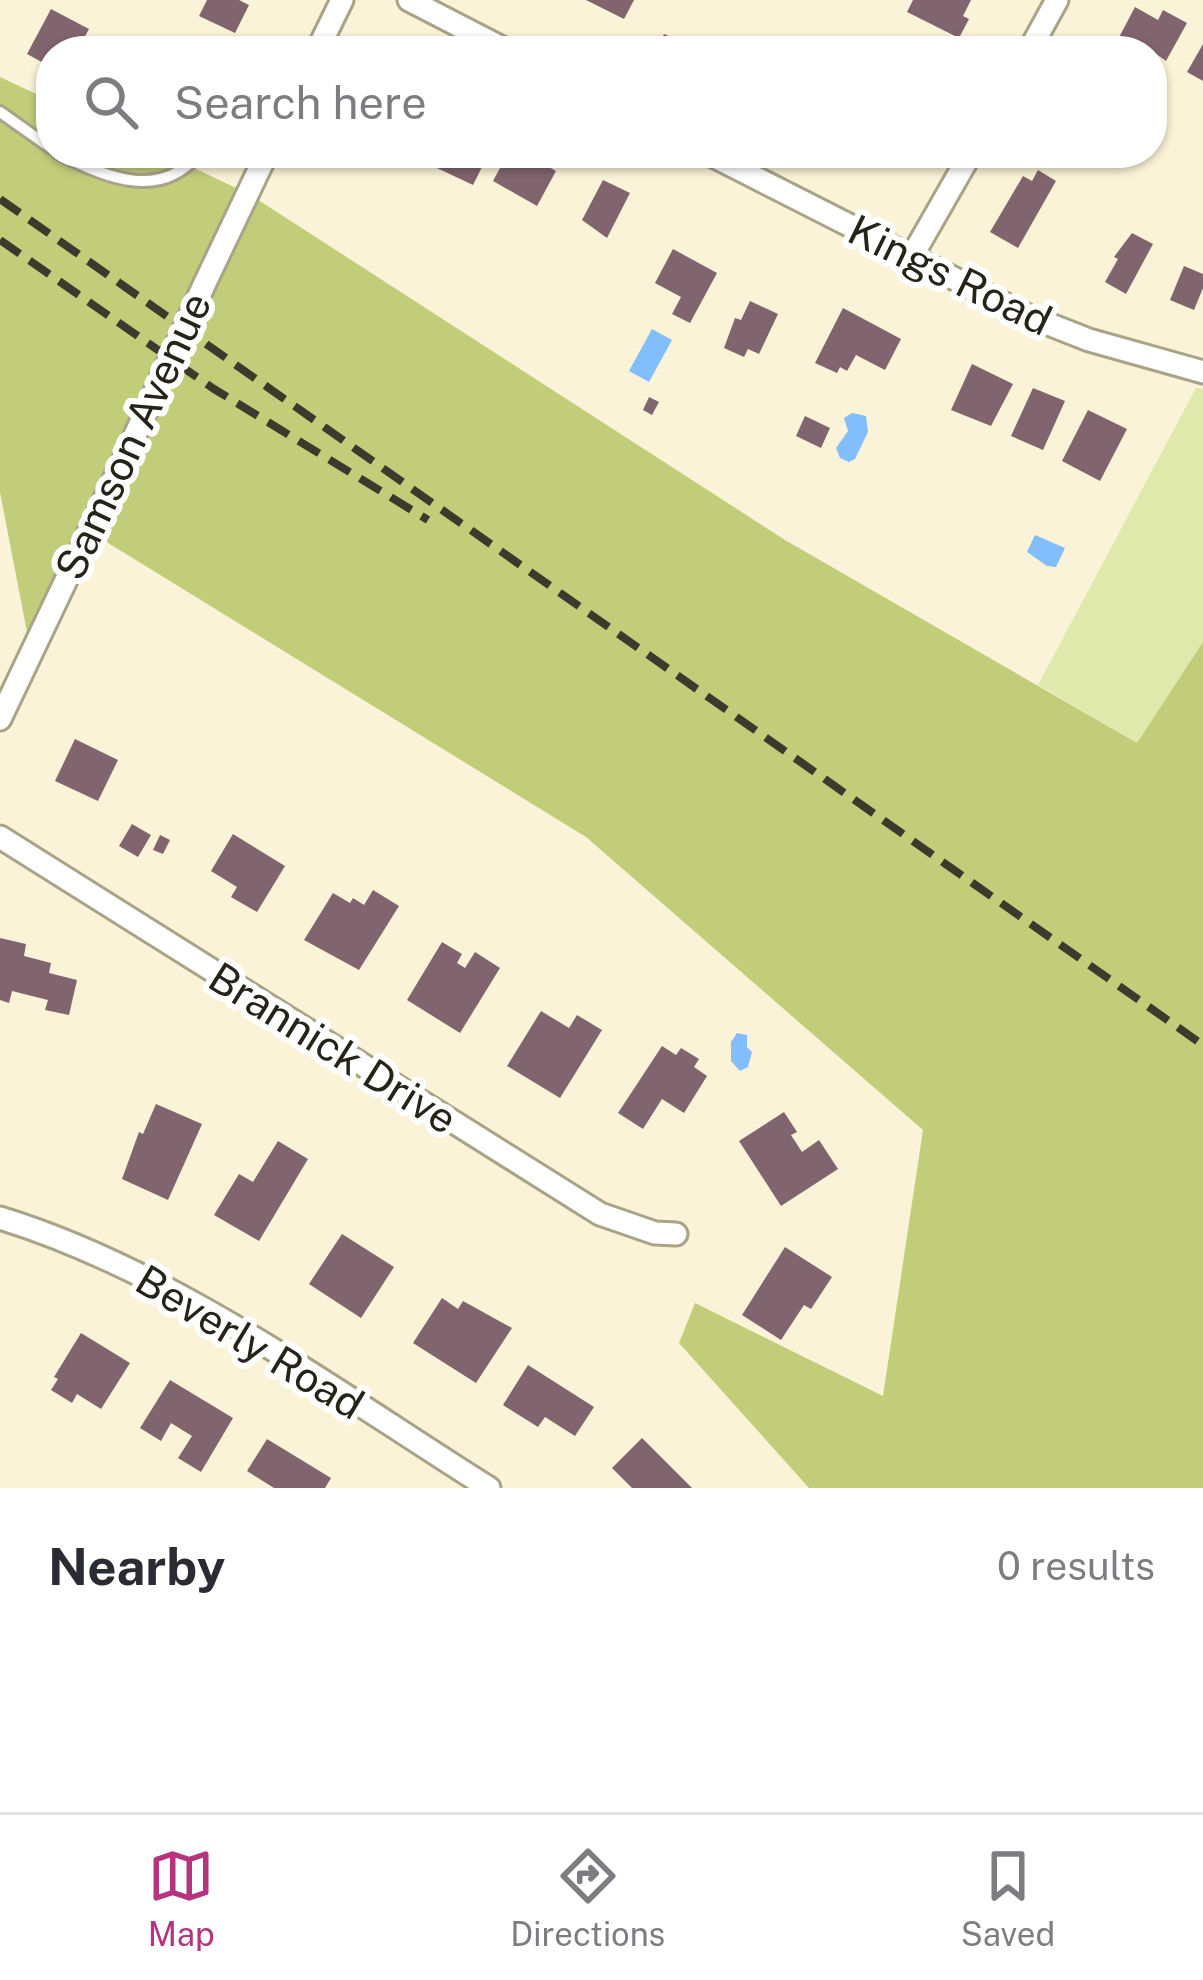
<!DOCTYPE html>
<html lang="en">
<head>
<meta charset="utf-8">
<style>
	:root { --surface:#fff; --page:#f2f2f3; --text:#2b2b33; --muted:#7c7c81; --line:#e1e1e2; --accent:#b5347d }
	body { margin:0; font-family:"Public Sans",sans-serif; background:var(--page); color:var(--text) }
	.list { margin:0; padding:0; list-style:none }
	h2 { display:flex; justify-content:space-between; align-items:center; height:156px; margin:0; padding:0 48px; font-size:51px }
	h2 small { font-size:39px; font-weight:400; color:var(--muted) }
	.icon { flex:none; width:66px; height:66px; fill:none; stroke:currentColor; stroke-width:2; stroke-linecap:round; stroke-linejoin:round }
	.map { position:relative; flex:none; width:1203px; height:1488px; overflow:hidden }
	.search { position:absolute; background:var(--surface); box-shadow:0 3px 9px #0004; left:36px; right:36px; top:36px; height:132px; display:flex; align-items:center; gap:30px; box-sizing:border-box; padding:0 42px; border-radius:48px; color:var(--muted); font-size:45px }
	.sheet { height:324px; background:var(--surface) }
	nav { display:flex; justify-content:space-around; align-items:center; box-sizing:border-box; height:168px; border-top:3px solid var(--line); background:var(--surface); font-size:33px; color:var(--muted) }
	nav a { display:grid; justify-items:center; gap:6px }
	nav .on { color:var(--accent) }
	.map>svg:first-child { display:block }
	.green { fill:#e0e9ac }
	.forest { fill:#c2cd7a }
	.water { fill:#83befc }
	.building { fill:#81656e }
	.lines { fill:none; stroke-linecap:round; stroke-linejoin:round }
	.service-casing { stroke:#a9a388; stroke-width:16 }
	.minor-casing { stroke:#a9a388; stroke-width:27 }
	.service { stroke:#fff; stroke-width:10 }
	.minor { stroke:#fff; stroke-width:21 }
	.rail { stroke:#3d392d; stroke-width:8; stroke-dasharray:24 12; stroke-linecap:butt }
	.minor-bridge-casing { stroke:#a9a388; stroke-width:27; stroke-linecap:butt }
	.minor-bridge { stroke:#fff; stroke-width:21 }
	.labels { text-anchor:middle; stroke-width:12; stroke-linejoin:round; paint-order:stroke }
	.street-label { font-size:42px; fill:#262319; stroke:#fff }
</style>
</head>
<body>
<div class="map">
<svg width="1203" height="1488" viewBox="0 0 1203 1488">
	<rect width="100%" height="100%" fill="#faf3d7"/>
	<polygon class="green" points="1196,388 1203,389 1203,642 1137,743 1038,685"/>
	<polygon class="forest" points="0,77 51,101 51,153 162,153 249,194 785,540 1137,743 1203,642 1203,1488 809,1488 679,1343 695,1303 883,1396 923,1130 586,837 92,533 31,653 0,492"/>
	<g class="water">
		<polygon points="652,329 672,340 649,382 629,371"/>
		<polygon points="852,413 866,416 868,432 855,459 849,462 840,458 836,448 848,431 844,418"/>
		<polygon points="1035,535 1065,548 1056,567 1047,566 1027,552"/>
		<polygon points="737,1033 747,1035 747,1047 752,1052 748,1067 740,1071 731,1061 731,1042"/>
	</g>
	<g class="building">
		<polygon points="207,0 239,0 249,5 235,33 199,16"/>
		<polygon points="586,0 634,0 624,19"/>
		<polygon points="913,0 971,0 963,16 969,19 959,38 907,12"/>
		<polygon points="1135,7 1158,20 1163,10 1187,23 1166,61 1152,51 1126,51 1115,45"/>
		<polygon points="51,9 89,29 77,51 51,51 51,67 27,54"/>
		<polygon points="664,34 703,51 657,51"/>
		<polygon points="1203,44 1203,81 1187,72"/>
		<polygon points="444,153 489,153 473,185 437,168"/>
		<polygon points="508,153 523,153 556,171 537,206 493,181"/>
		<polygon points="844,153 890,153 883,167 871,161 868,166"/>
		<polygon points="1038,170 1056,181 1018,248 990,232 1023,176 1032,181"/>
		<polygon points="603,180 630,193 607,238 582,220"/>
		<polygon points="1132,233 1153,244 1126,294 1105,282 1118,259 1114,257"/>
		<polygon points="673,249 717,273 690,323 672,314 681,297 655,283"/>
		<polygon points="1184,266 1203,274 1203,288 1194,310 1170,300"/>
		<polygon points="750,301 778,314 759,354 748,349 744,357 724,348 735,318 741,320"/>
		<polygon points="843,308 901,339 885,370 856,355 847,371 840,367 837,373 815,363"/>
		<polygon points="972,364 1013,384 991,426 951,410"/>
		<polygon points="1033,388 1065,401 1043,450 1011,436"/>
		<polygon points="649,397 659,402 652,415 643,410"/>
		<polygon points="1088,410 1127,429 1100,481 1062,461"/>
		<polygon points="805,416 830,428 821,448 796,436"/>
		<polygon points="75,739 118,760 98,801 55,781"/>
		<polygon points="132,824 151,835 138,857 119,846"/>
		<polygon points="233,834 285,866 257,912 231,897 237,887 211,871"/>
		<polygon points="160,835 170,840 163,854 153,850"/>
		<polygon points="373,890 399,906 359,970 304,940 333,893 350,903 353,898 364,905"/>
		<polygon points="0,938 26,944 24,956 51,963 49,973 77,980 69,1015 45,1010 48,1000 12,991 9,1003 0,1000"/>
		<polygon points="442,942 462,954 457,963 465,968 475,952 500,968 460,1033 407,1000"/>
		<polygon points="541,1011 569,1028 577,1015 602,1030 560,1098 507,1066"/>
		<polygon points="662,1046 676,1055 681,1048 699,1059 694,1067 707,1076 684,1113 662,1099 643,1129 618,1113"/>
		<polygon points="156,1104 202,1124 168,1200 122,1179 139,1132 143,1134"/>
		<polygon points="784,1112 797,1132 791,1135 802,1152 819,1140 838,1169 781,1206 739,1141"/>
		<polygon points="278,1141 308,1159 259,1241 214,1215 239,1174 253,1182"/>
		<polygon points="342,1234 394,1267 361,1318 309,1284"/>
		<polygon points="785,1247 832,1277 811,1309 804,1305 781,1340 742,1315"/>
		<polygon points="442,1298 458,1309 463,1301 512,1328 476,1383 413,1343"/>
		<polygon points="81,1333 130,1363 101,1409 77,1394 72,1403 51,1390 58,1379 54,1377"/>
		<polygon points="528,1365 594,1407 575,1436 545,1417 538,1427 503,1405"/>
		<polygon points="170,1380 233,1418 201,1472 178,1458 192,1436 171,1423 161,1441 140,1428"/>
		<polygon points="642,1438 692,1488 632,1488 612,1468"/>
		<polygon points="267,1439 331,1478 325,1488 274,1488 247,1471"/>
	</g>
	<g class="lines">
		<g class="service-casing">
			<g id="service">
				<polyline points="0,112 51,148"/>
				<path d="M 58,153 C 105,178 162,201 199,153"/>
			</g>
		</g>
		<g class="minor-casing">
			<g id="minor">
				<polyline points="409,0 508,51"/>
				<polyline points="317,51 342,0"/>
				<polyline points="1029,51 1057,0"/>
				<polyline points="707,153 1028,316 1089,340 1203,372"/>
				<polyline points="911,258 971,153"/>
				<polyline points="205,283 267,153"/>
				<polyline points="0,719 136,433"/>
				<polyline points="0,837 600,1214 655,1233 676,1234"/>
				<path d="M 0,1218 C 173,1271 336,1392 489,1488"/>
			</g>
		</g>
		<use href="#service" class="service"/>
		<use href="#minor" class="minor"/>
		<g class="rail">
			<polyline points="0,199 1203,1045"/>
			<polyline points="0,240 214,389 428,520"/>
		</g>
		<g class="minor-bridge-casing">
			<polyline id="minor-bridge" points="136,433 205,283"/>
		</g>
		<use href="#minor-bridge" class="minor-bridge"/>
	</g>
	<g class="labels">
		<g class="street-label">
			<text transform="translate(950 275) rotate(26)" y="15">Kings Road</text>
			<text transform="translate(133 436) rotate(-65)" y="15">Samson Avenue</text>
			<text transform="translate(333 1048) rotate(32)" y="15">Brannick Drive</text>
			<text transform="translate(250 1342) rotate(31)" y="15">Beverly Road</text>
		</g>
	</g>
</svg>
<div class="search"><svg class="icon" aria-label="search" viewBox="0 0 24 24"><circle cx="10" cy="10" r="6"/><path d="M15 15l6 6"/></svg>Search here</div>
</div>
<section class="sheet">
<h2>Nearby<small>0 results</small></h2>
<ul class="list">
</ul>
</section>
<nav>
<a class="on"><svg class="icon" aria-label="map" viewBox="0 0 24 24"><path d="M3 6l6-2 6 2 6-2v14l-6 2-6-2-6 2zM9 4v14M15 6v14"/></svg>Map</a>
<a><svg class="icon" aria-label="directions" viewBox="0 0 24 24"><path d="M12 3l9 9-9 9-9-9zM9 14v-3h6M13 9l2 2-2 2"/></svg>Directions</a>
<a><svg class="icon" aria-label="saved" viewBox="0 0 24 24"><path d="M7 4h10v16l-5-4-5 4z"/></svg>Saved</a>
</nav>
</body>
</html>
